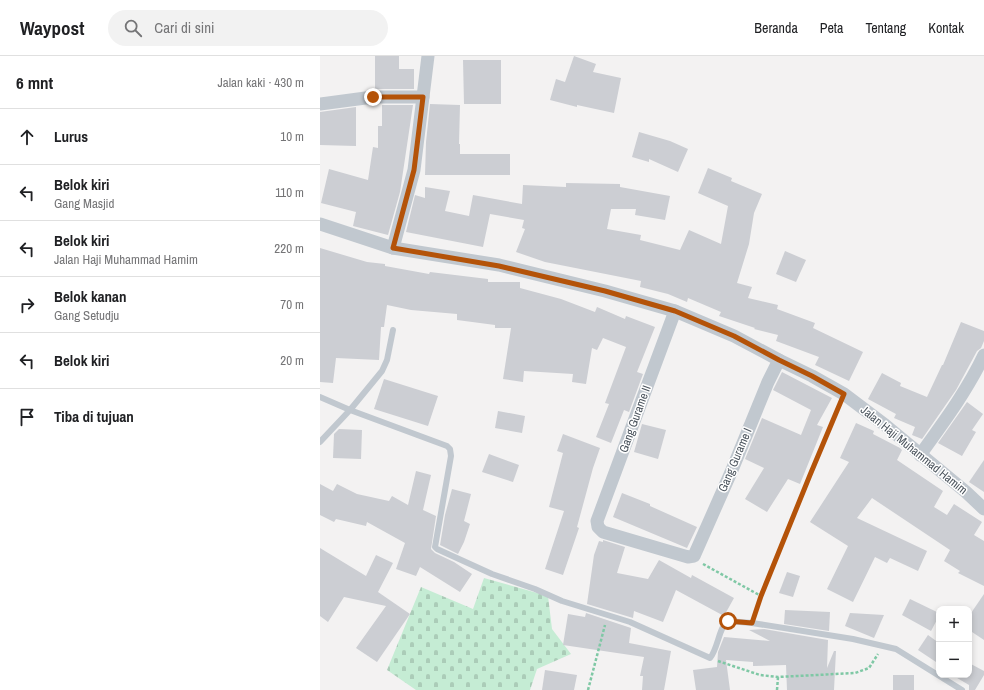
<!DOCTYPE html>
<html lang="id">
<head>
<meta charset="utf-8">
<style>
	:root { --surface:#fff; --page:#f2f2f2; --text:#202124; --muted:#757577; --line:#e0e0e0 }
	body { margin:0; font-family:"Archivo Narrow",sans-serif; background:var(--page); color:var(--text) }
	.controls { position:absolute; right:12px; bottom:12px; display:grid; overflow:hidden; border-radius:8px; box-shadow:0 2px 6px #0003 }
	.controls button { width:36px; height:36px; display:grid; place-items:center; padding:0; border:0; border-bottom:1px solid var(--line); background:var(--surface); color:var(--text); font:20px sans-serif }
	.stop { position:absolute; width:12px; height:12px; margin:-9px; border:3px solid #b45309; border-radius:50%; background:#fff }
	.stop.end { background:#b45309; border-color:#fff; box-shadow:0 1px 4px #0008 }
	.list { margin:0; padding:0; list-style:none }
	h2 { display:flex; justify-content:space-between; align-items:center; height:52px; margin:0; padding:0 16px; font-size:17px }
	h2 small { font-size:13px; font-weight:400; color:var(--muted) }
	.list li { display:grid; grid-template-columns:26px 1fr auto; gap:12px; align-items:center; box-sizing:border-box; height:56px; padding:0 16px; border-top:1px solid var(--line) }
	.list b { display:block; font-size:15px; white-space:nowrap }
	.list p { margin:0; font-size:13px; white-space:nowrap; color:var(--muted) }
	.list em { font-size:13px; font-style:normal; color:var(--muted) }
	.icon { flex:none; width:22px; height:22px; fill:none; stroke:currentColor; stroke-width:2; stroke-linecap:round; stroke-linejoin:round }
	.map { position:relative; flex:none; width:664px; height:634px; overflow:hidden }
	header { display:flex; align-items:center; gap:24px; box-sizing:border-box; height:56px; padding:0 20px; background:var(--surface); border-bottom:1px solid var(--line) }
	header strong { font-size:19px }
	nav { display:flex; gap:22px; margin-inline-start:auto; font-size:14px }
	.search { width:280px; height:36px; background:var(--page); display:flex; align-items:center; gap:10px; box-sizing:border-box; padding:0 14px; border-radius:22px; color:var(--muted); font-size:15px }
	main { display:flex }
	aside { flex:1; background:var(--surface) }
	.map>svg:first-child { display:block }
	.cemetery { fill:url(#cemetery-stones) }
	.building { fill:#ccced3 }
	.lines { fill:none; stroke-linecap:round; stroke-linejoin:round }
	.path { stroke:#7fc8a5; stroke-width:2.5; stroke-dasharray:3 2; stroke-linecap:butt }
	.service { stroke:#c1c8cf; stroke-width:6 }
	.minor { stroke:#c1c8cf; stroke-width:13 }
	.route { stroke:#b45309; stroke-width:5 }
	.labels { text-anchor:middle; stroke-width:3; stroke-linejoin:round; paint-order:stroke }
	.street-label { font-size:12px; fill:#4b545d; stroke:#fff }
</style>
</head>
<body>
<header>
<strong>Waypost</strong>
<div class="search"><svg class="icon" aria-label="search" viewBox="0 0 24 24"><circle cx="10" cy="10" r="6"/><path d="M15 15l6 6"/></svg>Cari di sini</div>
<nav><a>Beranda</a><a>Peta</a><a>Tentang</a><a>Kontak</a></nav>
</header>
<main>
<aside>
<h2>6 mnt<small>Jalan kaki · 430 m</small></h2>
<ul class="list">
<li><svg class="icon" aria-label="ahead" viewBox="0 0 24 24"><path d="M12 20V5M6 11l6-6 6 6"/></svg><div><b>Lurus</b></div><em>10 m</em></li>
<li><svg class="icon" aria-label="left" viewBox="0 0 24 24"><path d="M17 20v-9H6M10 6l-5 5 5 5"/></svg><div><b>Belok kiri</b><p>Gang Masjid</p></div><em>110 m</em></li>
<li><svg class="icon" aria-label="left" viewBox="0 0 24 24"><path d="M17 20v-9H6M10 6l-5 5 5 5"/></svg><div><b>Belok kiri</b><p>Jalan Haji Muhammad Hamim</p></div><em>220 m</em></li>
<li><svg class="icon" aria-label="right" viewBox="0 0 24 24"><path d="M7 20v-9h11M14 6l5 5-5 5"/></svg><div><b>Belok kanan</b><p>Gang Setudju</p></div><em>70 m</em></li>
<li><svg class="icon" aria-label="left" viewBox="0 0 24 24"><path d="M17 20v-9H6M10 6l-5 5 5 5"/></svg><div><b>Belok kiri</b></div><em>20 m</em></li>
<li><svg class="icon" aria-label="arrive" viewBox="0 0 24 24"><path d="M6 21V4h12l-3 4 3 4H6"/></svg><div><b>Tiba di tujuan</b></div></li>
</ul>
</aside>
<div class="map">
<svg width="664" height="634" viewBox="0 0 664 634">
	<defs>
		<pattern id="cemetery-stones" width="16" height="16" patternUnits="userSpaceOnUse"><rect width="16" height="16" fill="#c5ecd4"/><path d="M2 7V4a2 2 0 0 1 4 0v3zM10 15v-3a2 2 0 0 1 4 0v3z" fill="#abccb8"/></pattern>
	</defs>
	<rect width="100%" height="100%" fill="#f3f2f2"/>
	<polygon class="cemetery" points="164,522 228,540 232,573 251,598 217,613 210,634 96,634 67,614 101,531 153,553"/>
	<g class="building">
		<polygon points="55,0 79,0 79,13 94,13 94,33 55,33"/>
		<polygon points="254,0 276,8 273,16 301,22 294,57 257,49 257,51 230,44 236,23 245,26"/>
		<polygon points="143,4 181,4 181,48 144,48"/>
		<polygon points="110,48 140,49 139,88 140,88 140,98 190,98 190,119 105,119 106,86"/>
		<polygon points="62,49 93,49 80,136 68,179 33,170 36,156 1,147 9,113 48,124 53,91 58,92 58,70 62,70"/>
		<polygon points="36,51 36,90 0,89 0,56"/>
		<polygon points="319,76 350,85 368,93 358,116 329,103 329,106 312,101"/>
		<polygon points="388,112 412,122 411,125 442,138 434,157 429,188 417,227 432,231 428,242 458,249 457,253 495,267 493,272 543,296 529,325 495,309 499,301 456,285 458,279 434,273 435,272 399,260 401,256 368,242 367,246 348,238 320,231 321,225 225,206 196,196 205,173 202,172 204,164 170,158 163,191 86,176 95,139 105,142 105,131 130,135 125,155 149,160 153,139 202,148 203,129 246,131 246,127 300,128 300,131 350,140 345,164 315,159 316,153 291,153 287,173 321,179 320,184 360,194 369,174 401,188 408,150 378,137"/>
		<polygon points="0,192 47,206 65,208 65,210 109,218 110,216 168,223 168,226 200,226 200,232 241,243 275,256 277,251 305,263 306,260 335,271 317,316 323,318 309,356 304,354 291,387 276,381 289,348 285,347 306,291 283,282 277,294 272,292 266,328 252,326 253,318 204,315 203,326 183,323 191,272 175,272 175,269 137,264 137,258 91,254 67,249 64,271 61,271 59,304 16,302 13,327 0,326"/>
		<polygon points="465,195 486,204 476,226 456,218"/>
		<polygon points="641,266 664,275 664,285 661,292 657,295 636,334 602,383 592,379 595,371 574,362 576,358 548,343 562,317 581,327 580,330 607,341 622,309 623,309"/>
		<polygon points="462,316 512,342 497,369 503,371 480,428 468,423 447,456 425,443 444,412 425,403 442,362 481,379 491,354 453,334"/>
		<polygon points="64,323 118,340 108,370 54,353"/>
		<polygon points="647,346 663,358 652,374 656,376 642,400 618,387"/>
		<polygon points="178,355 205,360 202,377 175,372"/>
		<polygon points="536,367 554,375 553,378 580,392 582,394 577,404 623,435 614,451 627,459 634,448 662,466 654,479 664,485 664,530 638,517 640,515 624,505 630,494 552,442 537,462 607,495 598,515 570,502 567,507 555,501 533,546 507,533 528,490 490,466 529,406 520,402"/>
		<polygon points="322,368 346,374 338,403 314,396"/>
		<polygon points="19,373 42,374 41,403 13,402 14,378"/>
		<polygon points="243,378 280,392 273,412 257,471 259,472 243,519 225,513 244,455 229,451 243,397 237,395"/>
		<polygon points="169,398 199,409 193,426 162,416"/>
		<polygon points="664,404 664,436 649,426"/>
		<polygon points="96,415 111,419 103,454 116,460 111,493 115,497 134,506 152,518 140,536 100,511 96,520 76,513 85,487 47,466 46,470 16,463 14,466 0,459 0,428 13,435 17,428 37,438 69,445 72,440 88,449"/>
		<polygon points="132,433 151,438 144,465 150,468 144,486 138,498 120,489 125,459"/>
		<polygon points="302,437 330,448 330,450 377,471 367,492 293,461"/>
		<polygon points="283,484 305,491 297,517 328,523 339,504 371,522 372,519 414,542 404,560 356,534 343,566 314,555 313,562 267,548 274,499 279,485 283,486"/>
		<polygon points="0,492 46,520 56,499 73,507 58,536 90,558 57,606 36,592 66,550 24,541 8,566 0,560"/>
		<polygon points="467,516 480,520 473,541 459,537"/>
		<polygon points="664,538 664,584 649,574 649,560"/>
		<polygon points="590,543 619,557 619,560 611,575 582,559"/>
		<polygon points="465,554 510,556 509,575 464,568"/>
		<polygon points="266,557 311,572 309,587 351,595 344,634 322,634 323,620 320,620 324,601 243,589 248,558 265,561"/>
		<polygon points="530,557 564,559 554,582 525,570"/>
		<polygon points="444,573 508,584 507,612 514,595 516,595 514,634 467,634 466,609 433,610 433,606 406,604 410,634 376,634 373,614 397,611 398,596 404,581 450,585 429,574"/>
		<polygon points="608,579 619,587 619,608 598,594"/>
		<polygon points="649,607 664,615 664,619 655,634 649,634 649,629 632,619 649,619"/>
		<polygon points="225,614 257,619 254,634 222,634"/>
		<rect x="573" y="619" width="21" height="15"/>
	</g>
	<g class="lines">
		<g class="path">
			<polyline points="383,508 441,540"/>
			<polyline points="435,558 441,540 519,349"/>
			<polyline points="398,605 440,619 458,621 535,617 549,612 558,598"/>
			<polyline points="268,634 285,569"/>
			<polyline points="457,634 458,621"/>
		</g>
		<g class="service">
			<polyline points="0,341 30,354 62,315 67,304 73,274"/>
			<path d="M 0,386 L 30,354 L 127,390 L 130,393 L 131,400 L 115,491 L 117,493 L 172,518 L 215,533 L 242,545 L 310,566 L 390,602 C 398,593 399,570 408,565 L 432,567 L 533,583 L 576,593 L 642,634"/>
		</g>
		<g class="minor">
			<polyline points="0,48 53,41 103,41"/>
			<polyline points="0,168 73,192 179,209 285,235 355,255 414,280 459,304 492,320 524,338 565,369 646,436 664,453"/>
			<polyline points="73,192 94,114 108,0"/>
			<polyline points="355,255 277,465 278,471 283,476 368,501 374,500 412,414 448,326 459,304"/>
			<path d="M 600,399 C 623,367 647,335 664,299"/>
		</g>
	</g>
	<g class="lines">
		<polyline class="route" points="53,41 103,41 94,114 73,192 179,210 285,235 355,255 414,280 459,304 492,320 524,338 490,419 441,540 432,567 408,565"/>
	</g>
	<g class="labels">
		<g class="street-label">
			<text transform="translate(315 363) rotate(-70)" y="4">Gang Gurame II</text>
			<text transform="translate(594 394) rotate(39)" y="4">Jalan Haji Muhammad Hamim</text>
			<text transform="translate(415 404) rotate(-67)" y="4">Gang Gurame I</text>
		</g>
	</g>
</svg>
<div class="controls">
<button>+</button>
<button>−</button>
</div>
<div class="stop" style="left:408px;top:565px"></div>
<div class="stop end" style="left:53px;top:41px"></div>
</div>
</main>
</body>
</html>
